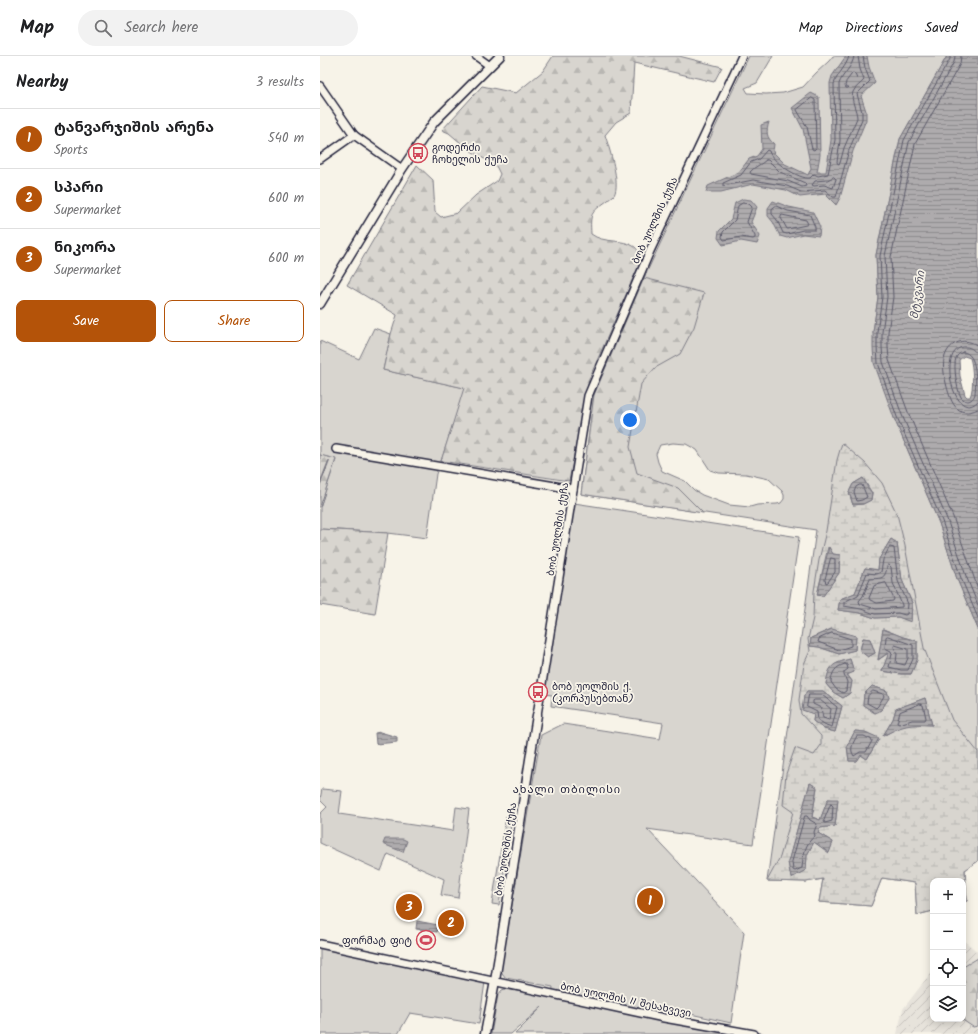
<!DOCTYPE html>
<html lang="en">
<head>
<meta charset="utf-8">
<style>
	:root { --surface:#fff; --page:#f2f2f2; --text:#202124; --muted:#757577; --line:#e0e0e0; --accent:#b45309 }
	body { margin:0; font-family:Kalam,"Noto Sans Georgian",sans-serif; background:var(--page); color:var(--text) }
	.controls { position:absolute; right:12px; bottom:12px; display:grid; overflow:hidden; border-radius:8px; box-shadow:0 2px 10px #0003 }
	.controls button { width:36px; height:36px; display:grid; place-items:center; padding:0; border:0; border-bottom:1px solid var(--line); background:var(--surface); color:var(--text); font:20px sans-serif }
	.you { position:absolute; left:310px; top:364px; width:14px; height:14px; margin:-10px; border:3px solid #fff; border-radius:50%; background:#1a73e8; box-shadow:0 0 0 6px #1a73e833 }
	.badge { display:grid; place-items:center; width:26px; height:26px; border-radius:50%; background:var(--accent); color:#fff; font-size:13px; font-weight:700 }
	.pin { position:absolute; translate:-50% -50%; border:2px solid #fff; box-shadow:0 1px 4px #0006 }
	.list { margin:0; padding:0; list-style:none }
	h2 { display:flex; justify-content:space-between; align-items:center; height:52px; margin:0; padding:0 16px; font-size:17px }
	h2 small { font-size:13px; font-weight:400; color:var(--muted) }
	.list li { display:grid; grid-template-columns:26px 1fr auto; gap:12px; align-items:center; box-sizing:border-box; height:60px; padding:0 16px; border-top:1px solid var(--line) }
	.list b { display:block; font-size:15px; white-space:nowrap }
	.list p { margin:0; font-size:13px; white-space:nowrap; color:var(--muted) }
	.list em { font-size:13px; font-style:normal; color:var(--muted) }
	.actions { display:flex; gap:8px; padding:12px 16px }
	.actions a { flex:1; padding:9px 0; border:1px solid var(--accent); border-radius:8px; text-align:center; font-size:14px; color:var(--accent) }
	.actions .main { background:var(--accent); color:#fff }
	.icon { flex:none; width:22px; height:22px; fill:none; stroke:currentColor; stroke-width:2; stroke-linecap:round; stroke-linejoin:round }
	.map { position:relative; flex:none; width:658px; height:978px; overflow:hidden }
	header { display:flex; align-items:center; gap:24px; box-sizing:border-box; height:56px; padding:0 20px; background:var(--surface); border-bottom:1px solid var(--line) }
	header strong { font-size:19px }
	nav { display:flex; gap:22px; margin-inline-start:auto; font-size:14px }
	.search { width:280px; height:36px; background:var(--page); display:flex; align-items:center; gap:10px; box-sizing:border-box; padding:0 14px; border-radius:22px; color:var(--muted); font-size:15px }
	main { display:flex }
	aside { flex:1; background:var(--surface) }
	.map>svg:first-child { display:block }
	.industrial { fill:url(#industrial-furrows) }
	.grass { fill:#d8d5cf; stroke:#7d7c85; fill-rule:evenodd }
	.forest { fill:url(#forest-firs); stroke:#7d7c85 }
	.wetland { fill:url(#wetland-marsh); stroke:#7d7c85; fill-rule:evenodd }
	.water { fill:url(#water-rules); stroke:#76747f; fill-rule:evenodd }
	.lines { fill:none; stroke-linecap:round; stroke-linejoin:round }
	.shore { stroke:#5a5969; stroke-width:1 }
	.stream { stroke:#76747f; stroke-width:2 }
	.minor-casing { stroke:#22223b; stroke-width:10 }
	.tertiary-casing { stroke:#22223b; stroke-width:11 }
	.minor { stroke:#f7f3e8; stroke-width:7 }
	.tertiary { stroke:#f7f3e8; stroke-width:8 }
	.labels { text-anchor:middle; stroke-width:3.5; stroke-linejoin:round; paint-order:stroke }
	.poi-label { font-size:10px; fill:#22223b; stroke:#f7f3e8; text-anchor:start }
	.street-label { font-size:10px; fill:#22223b; stroke:#f7f3e8 }
	.water-label { font-size:11px; font-style:italic; fill:#535263; stroke:#f7f3e8 }
	.neighbourhood-label { font-size:11px; letter-spacing:1px; fill:#22223b; stroke:#f7f3e8 }
</style>
</head>
<body>
<header>
<strong>Map</strong>
<div class="search"><svg class="icon" aria-label="search" viewBox="0 0 24 24"><circle cx="10" cy="10" r="6"/><path d="M15 15l6 6"/></svg>Search here</div>
<nav><a>Map</a><a>Directions</a><a>Saved</a></nav>
</header>
<main>
<aside>
<h2>Nearby<small>3 results</small></h2>
<ul class="list">
<li><span class="badge">1</span><div><b>ტანვარჯიშის არენა</b><p>Sports</p></div><em>540 m</em></li>
<li><span class="badge">2</span><div><b>სპარი</b><p>Supermarket</p></div><em>600 m</em></li>
<li><span class="badge">3</span><div><b>ნიკორა</b><p>Supermarket</p></div><em>600 m</em></li>
</ul>
<div class="actions"><a class="main">Save</a><a>Share</a></div>
</aside>
<div class="map">
<svg width="658" height="978" viewBox="0 0 658 978">
	<defs>
		<pattern id="industrial-furrows" width="10" height="10" patternUnits="userSpaceOnUse"><rect width="10" height="10" fill="#e7e3db"/><path d="M-1 1l2-2M0 10L10 0M9 11l2-2" fill="none" stroke="#c6c2bd"/></pattern>
		<pattern id="forest-firs" width="22" height="20" patternUnits="userSpaceOnUse"><rect width="22" height="20" fill="#d8d5cf"/><path d="M5 1l3.5 6h-7zM16 11l3.5 6h-7z" fill="#b9b7b3"/></pattern>
		<pattern id="wetland-marsh" width="20" height="14" patternUnits="userSpaceOnUse"><rect width="20" height="14" fill="#d8d5cf"/><path d="M1 5h8M5 5V1M11 12h8M15 12V8" fill="none" stroke="#b9b7b3"/></pattern>
		<pattern id="water-rules" width="6" height="5" patternUnits="userSpaceOnUse"><rect width="6" height="5" fill="#aeabad"/><path d="M0 2.5h6" fill="none" stroke="#8d8b8e"/></pattern>
	</defs>
	<rect width="100%" height="100%" fill="#f7f3e8"/>
	<filter id="ink" filterUnits="userSpaceOnUse"><feTurbulence type="fractalNoise" baseFrequency=".025" numOctaves="2"/><feDisplacementMap in="SourceGraphic" scale="8" xChannelSelector="R" yChannelSelector="G"/><feConvolveMatrix kernelMatrix="1 2 1 2 8 2 1 2 1" color-interpolation-filters="sRGB"/></filter>
	<g filter="url(#ink)">
		<g class="industrial">
			<polygon points="643,884 658,896 658,902 643,911"/>
			<polygon points="613,914 613,963 641,963 653,971 658,970 658,978 577,978 583,953"/>
		</g>
		<g class="grass">
			<path d="M 429,0 L 453,0 L 437,27 L 425,32 L 428,37 L 446,38 L 463,37 L 483,31 L 496,17 L 509,5 L 513,0 L 627,0 L 580,83 L 556,199 L 558,241 L 553,276 L 574,362 L 619,467 L 637,523 L 658,573 L 658,805 L 645,814 L 647,845 L 643,846 L 643,825 L 613,825 L 613,855 L 597,859 L 595,827 L 562,822 L 551,850 L 499,846 L 503,823 L 486,826 L 447,825 L 496,474 L 261,438 L 274,339 L 324,222 ZM 353,387 L 366,388 L 377,394 L 390,414 L 399,417 L 426,418 L 449,423 L 462,435 L 464,439 L 464,443 L 461,447 L 457,448 L 437,449 L 430,451 L 409,449 L 382,439 L 374,434 L 365,425 L 342,415 L 338,406 L 336,398 L 340,389 Z"/>
			<polygon points="54,272 71,278 63,314 145,332 121,405 116,418 107,482 68,477 0,473 0,451 16,404 0,399 0,285 39,303"/>
			<polygon points="254,447 479,481 433,788 327,773 424,876 411,967 366,957 364,955 365,961 446,978 195,978 222,951 191,978 171,978 178,939 182,934 185,933 232,941 233,931 186,922 182,917 181,913 221,679 243,668 340,683 343,667 231,650 232,639 224,638"/>
			<polygon points="2,733 22,735 19,758 133,775 136,751 149,753 138,842 121,839 124,823 68,798 61,815 0,787 0,758 7,751 0,744"/>
			<polygon points="186,761 192,762 179,849 172,848"/>
			<polygon points="0,890 165,926 159,968 90,957 78,978 0,978"/>
		</g>
		<g class="forest">
			<path d="M 233,0 L 359,0 L 402,11 L 394,26 L 314,7 L 311,57 L 296,66 L 285,79 C 289,91 301,128 294,139 C 292,141 289,143 287,145 C 270,157 270,158 271,178 C 284,188 302,182 315,191 C 318,194 320,198 322,202 L 269,323 L 249,425 L 121,405 L 144,332 L 63,314 L 71,278 L 77,259 L 27,229 L 97,109 L 113,124 L 115,156 L 121,161 L 137,157 L 156,139 L 177,125 L 180,118 L 176,110 L 148,93 L 129,77 L 122,74 L 162,30 L 196,37 L 223,15 Z"/>
			<polygon points="324,222 384,237 374,271 360,298 335,312 321,328 310,391 317,417 358,432 383,457 261,438 274,339"/>
			<polygon points="0,399 16,403 0,451"/>
			<polygon points="0,473 68,477 55,558 0,549"/>
			<polygon points="658,902 658,970 653,971 641,963 643,963 643,911"/>
		</g>
		<path class="wetland" d="M 522,387 L 545,407 L 562,427 L 577,458 L 585,490 L 604,592 L 632,664 L 658,696 L 658,805 L 645,814 L 647,845 L 643,846 L 643,825 L 613,825 L 613,855 L 597,859 L 595,827 L 562,822 L 551,850 L 499,846 L 503,823 L 486,826 L 447,825 L 460,801 L 473,756 L 463,749 L 466,718 L 475,692 L 494,699 L 501,689 L 501,680 L 481,658 L 479,644 L 484,608 L 490,595 L 488,583 L 493,562 L 494,535 L 499,504 L 506,475 L 517,404 ZM 543,422 L 552,437 L 551,444 L 543,448 L 533,449 L 529,436 L 533,428 ZM 571,483 L 577,487 L 582,524 L 592,547 L 591,565 L 578,561 L 555,562 L 540,557 L 518,554 L 520,543 L 535,537 L 545,512 L 558,514 L 559,503 ZM 508,491 L 513,498 L 520,499 L 519,517 L 503,540 L 497,539 ZM 511,573 L 536,580 L 535,594 L 519,598 L 499,591 L 490,590 L 491,582 ZM 563,573 L 583,581 L 597,585 L 597,604 L 591,618 L 581,618 L 562,615 L 570,596 L 558,604 ZM 543,582 L 550,583 L 555,597 L 548,601 L 540,594 ZM 530,603 L 534,616 L 527,618 L 532,625 L 530,637 L 523,642 L 513,636 L 506,628 C 509,610 512,608 530,603 ZM 552,630 L 567,635 L 569,642 L 561,654 L 555,657 L 543,649 L 544,638 ZM 487,635 L 503,635 L 522,650 L 515,676 L 504,673 L 493,665 L 494,658 L 483,654 L 484,640 ZM 605,642 L 612,669 L 592,668 L 577,672 L 563,680 L 573,663 L 576,653 ZM 535,675 L 545,676 L 559,683 L 547,703 L 541,699 L 537,705 L 529,705 L 527,690 ZM 490,727 L 497,732 L 492,761 L 500,764 L 508,743 L 518,744 L 515,770 L 500,772 L 498,777 L 513,786 L 509,796 L 494,786 L 487,799 L 486,814 L 471,822 L 468,806 Z"/>
		<g class="water">
			<path d="M 526,0 L 547,0 L 549,11 L 555,27 L 541,40 L 546,55 L 546,64 L 533,95 L 520,142 L 516,149 L 505,138 L 480,141 L 466,134 L 433,128 L 401,136 L 386,136 L 388,130 L 419,116 L 429,103 L 437,100 L 442,93 L 441,69 L 449,66 C 446,76 446,81 454,88 L 453,96 L 465,108 L 488,119 L 491,112 L 483,73 L 472,52 L 491,37 L 499,41 L 500,99 L 497,116 L 506,116 L 511,84 L 510,27 L 512,20 Z"/>
			<path d="M 627,0 L 658,0 L 658,573 L 637,523 L 619,467 L 574,362 L 554,307 L 553,292 L 553,276 L 558,241 L 556,199 L 580,83 ZM 644,300 L 650,302 C 653,311 654,332 650,341 L 647,341 L 645,339 L 640,320 L 639,304 Z"/>
			<polygon points="423,143 431,144 437,151 431,166 440,180 437,188 421,185 403,189 398,182 399,175 411,163 415,147"/>
			<polygon points="453,145 469,151 493,156 500,171 499,180 483,178 467,182 460,180 453,166 448,160 448,152"/>
			<polygon points="543,422 548,432 552,437 551,444 543,448 533,449 529,436 533,428"/>
			<polygon points="571,483 577,487 582,524 592,547 591,566 578,561 555,562 540,557 518,554 520,543 535,537 545,512 558,514 559,503"/>
			<polygon points="509,491 513,498 520,499 519,517 503,540 497,539"/>
			<polygon points="512,573 536,580 535,594 519,598 499,591 490,590 491,582"/>
			<polygon points="563,573 583,581 597,585 597,604 591,618 581,618 562,615 569,596 558,604"/>
			<polygon points="543,582 550,583 555,597 548,601 540,595"/>
			<path d="M 530,603 L 534,616 L 527,619 L 532,625 L 530,637 L 523,642 L 513,636 L 506,628 C 509,609 512,608 530,603 Z"/>
			<polygon points="552,630 567,635 569,642 561,654 555,657 543,649 544,638"/>
			<polygon points="487,635 503,635 522,650 515,676 504,673 493,665 494,658 482,654 484,640"/>
			<path d="M 605,642 L 612,669 C 588,668 583,669 563,680 L 573,663 L 576,653 Z"/>
			<polygon points="535,675 545,676 559,682 547,703 541,699 537,705 529,705 527,690"/>
			<polygon points="60,676 77,681 77,686 56,688 55,677"/>
			<polygon points="490,727 497,731 492,761 500,764 508,743 518,743 515,770 500,772 498,777 513,786 509,797 494,786 487,799 486,814 471,822 468,806"/>
			<polygon points="65,783 83,783 87,785 83,796 63,788"/>
			<polygon points="97,865 118,869 117,876 96,873"/>
		</g>
		<g class="lines">
			<g class="shore">
				<path d="M 529,0 C 527,10 517,18 514,28 L 515,84 L 508,118 L 498,120 L 494,118 L 490,122 C 480,124 451,105 449,95 L 447,94 L 439,103 L 431,106 L 421,119 L 403,127 L 403,130 L 433,124 L 467,130 L 481,136 L 505,134 L 513,141 L 516,141 L 529,94 L 542,63 L 542,56 L 537,38 L 550,25 L 545,12 L 543,0"/>
				<path d="M 534,0 C 533,11 522,18 519,28 L 520,85 L 517,106 L 518,108 L 520,107 L 524,92 L 537,62 C 537,54 530,44 533,36 C 535,31 541,28 544,24 L 540,13 L 538,0"/>
				<polyline points="630,0 630,3 584,84 560,200 562,241 557,276 557,291 558,307 577,361 622,465 641,522 658,562"/>
				<polyline points="635,0 634,6 589,86 565,200 567,241 562,276 562,291 563,306 582,359 627,463 646,520 658,549"/>
				<polyline points="641,0 640,8 595,88 571,201 573,241 568,276 568,291 569,304 588,356 633,461 658,533"/>
				<polygon points="533,17 535,18 537,23 528,32 526,32 525,30 526,26"/>
				<polygon points="492,42 495,44 496,92 494,94 492,93 487,71 477,54"/>
				<path d="M 446,104 L 448,104 L 460,116 L 485,127 L 486,130 L 482,131 L 468,125 L 431,118 L 430,116 C 435,110 441,109 446,104 Z"/>
				<polygon points="514,121 516,123 513,132 504,129 494,130 492,129 495,125 507,124"/>
				<polygon points="423,147 429,148 432,151 427,166 435,180 435,182 433,183 421,181 404,184 402,181 403,176 415,164 418,150"/>
				<polygon points="456,150 468,155 490,159 495,171 495,174 483,174 467,178 463,177 457,164 452,158 452,153"/>
				<polygon points="462,159 486,164 488,168 486,169 467,173 461,162"/>
				<path d="M 658,290 C 646,281 630,285 625,300 C 622,308 624,319 626,327 C 630,344 636,364 658,353"/>
				<path d="M 643,296 C 658,297 656,326 655,338 C 653,345 646,348 641,341 C 637,334 633,310 636,302 C 637,299 640,297 643,296 Z"/>
				<path d="M 658,299 C 655,295 651,291 646,291 C 615,289 634,371 658,345"/>
				<polygon points="540,429 542,429 547,441 542,444 537,445 534,436 536,431"/>
				<polygon points="570,491 574,492 578,525 588,548 587,558 585,559 578,557 555,558 541,553 524,550 524,546 538,539 547,517 557,518 561,516 563,504"/>
				<polygon points="511,502 515,503 515,516 508,526 506,527 505,524"/>
				<path d="M 569,509 L 571,511 L 573,527 L 582,549 L 582,551 L 556,553 L 540,548 L 539,545 L 543,540 L 550,523 C 561,522 565,524 567,511 Z"/>
				<polygon points="566,527 574,543 573,545 557,547 550,544 549,542 554,530"/>
				<polygon points="512,577 531,583 531,590 519,594 498,586 499,583"/>
				<polygon points="568,580 593,589 593,603 588,614 581,614 569,611 572,598 571,595 565,592 566,581"/>
				<polygon points="575,589 588,593 588,602 585,609 576,607 577,598 574,591"/>
				<path d="M 525,608 L 527,609 L 528,613 L 524,616 L 524,619 L 527,626 L 526,635 L 523,637 L 516,633 L 511,626 C 512,616 515,611 525,608 Z"/>
				<polygon points="553,635 563,638 564,640 558,650 556,652 547,647 548,640"/>
				<polygon points="489,639 502,639 517,651 512,671 506,669 498,664 497,656 487,651"/>
				<polygon points="495,644 500,644 511,653 509,664 503,662 501,652 493,648 493,645"/>
				<polygon points="600,648 603,649 606,662 605,664 592,664 579,668 577,667 580,656"/>
				<path d="M 537,680 L 544,680 L 552,684 L 552,685 L 546,696 L 540,696 L 534,700 C 529,693 533,687 537,680 Z"/>
				<polygon points="511,748 513,750 512,765 505,767 504,765"/>
				<path d="M 485,760 L 487,760 L 490,764 L 497,768 L 494,776 L 495,780 C 485,787 483,800 482,812 L 475,815 L 473,814 L 472,806 Z"/>
			</g>
			<polyline class="stream" points="0,428 9,405"/>
			<g class="minor-casing">
				<g id="minor">
					<polyline points="156,0 170,10"/>
					<polyline points="0,30 34,79 82,113"/>
					<polyline points="0,103 34,79"/>
					<polyline points="16,393 253,433"/>
					<polyline points="217,659 268,340 330,195 422,0"/>
					<polyline points="0,888 344,962 434,978"/>
				</g>
			</g>
			<g class="tertiary-casing">
				<g id="tertiary">
					<polyline points="0,248 82,113 114,66 180,0"/>
					<polyline points="165,978 175,925 217,659"/>
				</g>
			</g>
			<use href="#minor" class="minor"/>
			<use href="#tertiary" class="tertiary"/>
		</g>
	</g>
	<defs>
		<g id="bus-ring" transform="scale(1)"><circle r="9.5" fill="#f7f3e8" stroke="#d1495b" stroke-width="1.5"/><path d="M-5-6H5V4H4V6H2V4H-2V6H-4V4H-5ZM-3.5-4V0h7V-4ZM-3.5 1.2v1.5H-2V1.2ZM2 1.2v1.5H3.5V1.2Z" fill="#d1495b"/></g>
		<g id="stadium-ring" transform="scale(1)"><circle r="9.5" fill="#f7f3e8" stroke="#d1495b" stroke-width="1.5"/><path d="M0-5a6.5 5 0 1 0 0 10a6.5 5 0 1 0 0-10ZM-3.5-1.8h7v3.6h-7Z" fill="#d1495b"/></g>
	</defs>
	<g fill-rule="evenodd">
		<use href="#bus-ring" x="98" y="97"/>
		<use href="#bus-ring" x="218" y="636"/>
		<use href="#stadium-ring" x="106" y="884"/>
	</g>
	<g class="labels">
		<g class="poi-label">
			<text x="112" y="95">გოდერძი<tspan x="112" dy="12">ჩოხელის ქუჩა</tspan></text>
			<text x="232" y="634">ბობ უოლშის ქ.<tspan x="232" dy="12">(კორპუსებთან)</tspan></text>
			<text x="92" y="888" text-anchor="end">ფორმატ ფიტ</text>
		</g>
		<g class="street-label">
			<text transform="translate(334 164) rotate(-65)" y="4">ბობ უოლშის ქუჩა</text>
			<text transform="translate(237 473) rotate(-81)" y="4">ბობ უოლშის ქუჩა</text>
			<text transform="translate(185 793) rotate(-81)" y="4">ბობ უოლშის ქუჩა</text>
			<text transform="translate(306 943) rotate(12)" y="4">ბობ უოლშის II შესახვევი</text>
		</g>
		<g class="water-label">
			<text transform="translate(597 239) rotate(-82)" y="4">მტკვარი</text>
		</g>
		<g class="neighbourhood-label">
			<text x="247" y="737">ახალი თბილისი</text>
		</g>
	</g>
</svg>
<div class="controls">
<button>+</button>
<button>−</button>
<button><svg class="icon" aria-label="locate" viewBox="0 0 24 24"><circle cx="12" cy="12" r="6"/><path d="M12 2v4M12 18v4M2 12h4M18 12h4"/></svg></button>
<button><svg class="icon" aria-label="layers" viewBox="0 0 24 24"><path d="M12 4l9 5-9 5-9-5zM3 14l9 5 9-5"/></svg></button>
</div>
<div class="you"></div>
<div class="pin badge" style="left:330px;top:845px">1</div>
<div class="pin badge" style="left:131px;top:867px">2</div>
<div class="pin badge" style="left:89px;top:851px">3</div>
</div>
</main>
</body>
</html>
